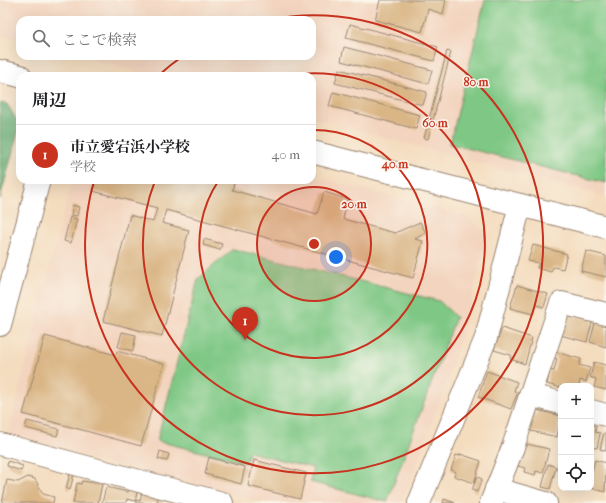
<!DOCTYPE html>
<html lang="ja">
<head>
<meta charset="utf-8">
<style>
	:root { --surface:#fff; --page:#f2f2f2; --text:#202124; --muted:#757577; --line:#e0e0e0; --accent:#c8321e }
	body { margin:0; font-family:"IM FELL French Canon","Noto Serif JP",serif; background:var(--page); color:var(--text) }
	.controls { position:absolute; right:12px; bottom:12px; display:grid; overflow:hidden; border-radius:8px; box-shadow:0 4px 16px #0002 }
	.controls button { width:36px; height:36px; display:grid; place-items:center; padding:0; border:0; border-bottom:1px solid var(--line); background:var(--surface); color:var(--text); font:20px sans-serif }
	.you { position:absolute; left:336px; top:257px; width:14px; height:14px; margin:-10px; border:3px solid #fff; border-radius:50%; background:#1a73e8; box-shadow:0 0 0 6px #1a73e833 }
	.badge { display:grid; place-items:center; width:26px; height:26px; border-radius:50%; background:var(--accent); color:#fff; font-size:13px; font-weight:700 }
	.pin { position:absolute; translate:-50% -33px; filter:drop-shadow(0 1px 2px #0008) }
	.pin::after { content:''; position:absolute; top:21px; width:14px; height:12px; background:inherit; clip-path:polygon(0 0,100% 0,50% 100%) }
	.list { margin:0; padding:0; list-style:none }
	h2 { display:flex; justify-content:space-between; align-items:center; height:52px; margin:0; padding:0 16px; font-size:17px }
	h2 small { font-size:13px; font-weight:400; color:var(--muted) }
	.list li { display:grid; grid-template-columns:26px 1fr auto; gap:12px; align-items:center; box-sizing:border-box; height:60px; padding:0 16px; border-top:1px solid var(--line) }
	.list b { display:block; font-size:15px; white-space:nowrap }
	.list p { margin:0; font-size:13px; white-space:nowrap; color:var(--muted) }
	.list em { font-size:13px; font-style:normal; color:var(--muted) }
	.icon { flex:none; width:22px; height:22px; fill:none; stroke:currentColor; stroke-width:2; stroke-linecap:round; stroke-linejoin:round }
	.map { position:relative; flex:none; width:606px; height:503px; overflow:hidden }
	.search { position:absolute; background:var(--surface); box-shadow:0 4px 16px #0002; left:16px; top:16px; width:300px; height:44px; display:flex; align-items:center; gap:10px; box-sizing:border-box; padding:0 14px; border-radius:12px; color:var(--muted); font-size:15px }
	.panel { position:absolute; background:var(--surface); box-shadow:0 4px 16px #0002; left:16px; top:72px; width:300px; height:112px; border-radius:12px }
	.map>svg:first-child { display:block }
	.built { fill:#f3d4be }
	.green { fill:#7ec784; stroke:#5c7851 }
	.forest { fill:#66ac72; stroke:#506b48 }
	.building { fill:#dab686 }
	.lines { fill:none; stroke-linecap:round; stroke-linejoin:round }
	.minor-casing { stroke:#98836e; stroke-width:24 }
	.minor { stroke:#fff; stroke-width:22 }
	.ring { fill:none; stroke:#c8321e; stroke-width:2 }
	.centre { fill:#c8321e; stroke:#fbf7ec; stroke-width:2 }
	.ring-label { font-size:12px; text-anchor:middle; font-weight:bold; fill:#c8321e; stroke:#fbf7ec; stroke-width:3; stroke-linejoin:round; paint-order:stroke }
</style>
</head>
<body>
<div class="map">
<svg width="606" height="503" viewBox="0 0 606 503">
	<rect width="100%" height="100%" fill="#fbf7ec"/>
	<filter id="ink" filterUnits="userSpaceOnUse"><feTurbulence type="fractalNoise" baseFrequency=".025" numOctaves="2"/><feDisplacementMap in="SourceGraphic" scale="8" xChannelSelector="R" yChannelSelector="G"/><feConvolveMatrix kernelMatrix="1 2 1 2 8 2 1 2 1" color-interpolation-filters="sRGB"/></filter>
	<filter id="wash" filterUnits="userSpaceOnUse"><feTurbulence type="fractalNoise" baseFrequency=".012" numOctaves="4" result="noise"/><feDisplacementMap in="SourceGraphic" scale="16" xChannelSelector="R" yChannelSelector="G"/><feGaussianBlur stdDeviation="0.9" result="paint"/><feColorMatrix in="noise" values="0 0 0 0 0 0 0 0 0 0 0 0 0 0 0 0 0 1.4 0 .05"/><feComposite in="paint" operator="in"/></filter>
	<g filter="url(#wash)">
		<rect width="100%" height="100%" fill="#f4dcbe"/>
		<g class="built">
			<polygon points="0,0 606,0 606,197 312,118 312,76 154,76 79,56 312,56 312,20 20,20 20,40 0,35"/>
			<polygon points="312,176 466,216 486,231 477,281 447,383 402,503 269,503 7,439 72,180 312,180"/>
		</g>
		<g class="green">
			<polygon points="485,0 606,0 606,183 450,144"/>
			<polygon points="233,249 439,301 456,317 387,502 310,482 313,468 249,452 246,463 157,441 198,279"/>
		</g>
		<polygon class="forest" points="0,103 7,104 20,125 0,199"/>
		<g id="blocks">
			<g class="building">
				<polygon points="380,0 446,0 443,14 428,9 422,32 375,20"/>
				<polygon points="350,24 438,47 434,61 346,38"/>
				<polygon points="344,47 432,70 428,84 341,61"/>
				<polygon points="447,51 451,52 428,139 424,138"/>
				<polygon points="339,69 427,92 423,105 335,83"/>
				<polygon points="333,92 420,115 416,129 329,106"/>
				<polygon points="96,180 202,180 207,184 208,180 235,180 232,190 317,214 324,192 347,199 343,219 395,233 420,222 426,233 415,239 423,241 413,278 166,210 162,223 189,230 162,336 103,321 130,215 153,222 157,208 93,191"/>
				<polygon points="73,205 79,207 77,216 71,215"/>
				<polygon points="70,217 77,219 71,243 64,241"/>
				<polygon points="204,239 222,244 220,250 203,245"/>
				<polygon points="533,245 567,254 563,269 553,267 551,272 537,268 539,263 528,261"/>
				<polygon points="586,251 606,256 606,277 581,271"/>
				<polygon points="517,285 548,294 544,307 536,305 533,314 510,308"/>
				<polygon points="565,315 593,319 587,342 560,335"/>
				<polygon points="596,319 606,324 606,347 590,342"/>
				<polygon points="502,328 532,338 525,364 510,359 511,355 494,350"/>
				<polygon points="122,332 136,335 133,351 118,347"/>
				<polygon points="45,336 116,355 117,351 164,364 141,446 23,414"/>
				<polygon points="556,352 581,359 579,365 590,368 586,382 580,380 579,386 561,386 561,388 547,384 550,370 554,371 557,359 554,358"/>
				<polygon points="594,362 606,365 606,390 594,387 596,379 590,377"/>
				<polygon points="487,371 517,382 514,391 518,392 511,409 478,397"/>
				<polygon points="537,410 561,416 557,437 527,430 533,414 536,415"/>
				<polygon points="27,421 59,429 57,436 25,428"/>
				<polygon points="591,425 596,426 595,432 600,433 597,448 591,447"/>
				<polygon points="604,433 606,433 606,451 600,449"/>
				<polygon points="527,444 549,449 543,473 536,471 535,475 524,472 525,468 514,465 521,445 527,447"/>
				<polygon points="160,451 169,454 167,461 158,459"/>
				<polygon points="460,454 481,461 474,483 454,476 456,472 451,470 456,455 460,456"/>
				<polygon points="560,456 561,456 561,471 557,470"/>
				<polygon points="209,457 245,467 241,484 205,474"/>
				<polygon points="254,460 306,473 300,499 248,486"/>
				<polygon points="595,460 606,463 605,492 591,488 591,475"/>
				<polygon points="8,461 23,466 21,471 7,466"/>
				<polygon points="548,464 556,467 550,489 542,487"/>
				<polygon points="70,474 74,474 70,490 66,488"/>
				<polygon points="28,477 35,479 43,494 54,497 53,503 2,503 7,480 18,482"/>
				<polygon points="477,477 482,479 477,492 472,490"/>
				<polygon points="82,481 102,484 98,503 73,503 77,483 81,484"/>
				<polygon points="106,487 128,492 130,487 138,489 135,501 127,499 126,503 102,503"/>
				<polygon points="142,491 159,496 157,501 161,502 161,503 136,503 136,500 140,501"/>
				<polygon points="444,499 455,503 443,503"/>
			</g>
		</g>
	</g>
	<g filter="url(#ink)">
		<use href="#blocks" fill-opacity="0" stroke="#98836e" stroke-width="1"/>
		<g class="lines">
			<g class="minor-casing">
				<g id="minor">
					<polyline points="0,71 20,76"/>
					<polyline points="312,152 606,227"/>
					<polyline points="0,325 39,180"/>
					<polyline points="530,395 561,403"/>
					<polyline points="591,411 606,415"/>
					<polyline points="0,444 222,503"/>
					<polyline points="496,489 546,503"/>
					<polyline points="419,503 486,338 520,205"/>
					<polyline points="491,503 513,447 561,303 606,314"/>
				</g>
			</g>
			<use href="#minor" class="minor"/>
		</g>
	</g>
	<circle cx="314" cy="244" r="57" fill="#c8321e" fill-opacity=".12"/>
	<g class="ring">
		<circle cx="314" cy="244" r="57"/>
		<path d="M312 130A114 114 0 1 1 219 180"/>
		<path d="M283 76A171 171 0 1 1 155 181"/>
		<path d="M159 75A229 229 0 0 1 183 56M268 20A229 229 0 1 1 94 181"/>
	</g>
	<circle cx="314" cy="244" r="6" class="centre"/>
	<g class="ring-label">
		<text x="476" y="86">80 m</text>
		<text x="435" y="127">60 m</text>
		<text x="395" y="168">40 m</text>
		<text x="354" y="208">20 m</text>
	</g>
</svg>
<div class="controls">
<button>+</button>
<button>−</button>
<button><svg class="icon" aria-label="locate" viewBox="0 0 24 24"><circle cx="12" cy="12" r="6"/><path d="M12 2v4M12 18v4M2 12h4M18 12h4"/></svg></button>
</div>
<div class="you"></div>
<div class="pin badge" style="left:245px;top:340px">1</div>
<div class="search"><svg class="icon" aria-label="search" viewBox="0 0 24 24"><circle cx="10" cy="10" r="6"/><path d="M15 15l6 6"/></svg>ここで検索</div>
<section class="panel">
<h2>周辺<small></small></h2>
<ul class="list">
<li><span class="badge">1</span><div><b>市立愛宕浜小学校</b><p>学校</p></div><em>40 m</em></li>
</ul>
</section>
</div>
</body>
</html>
